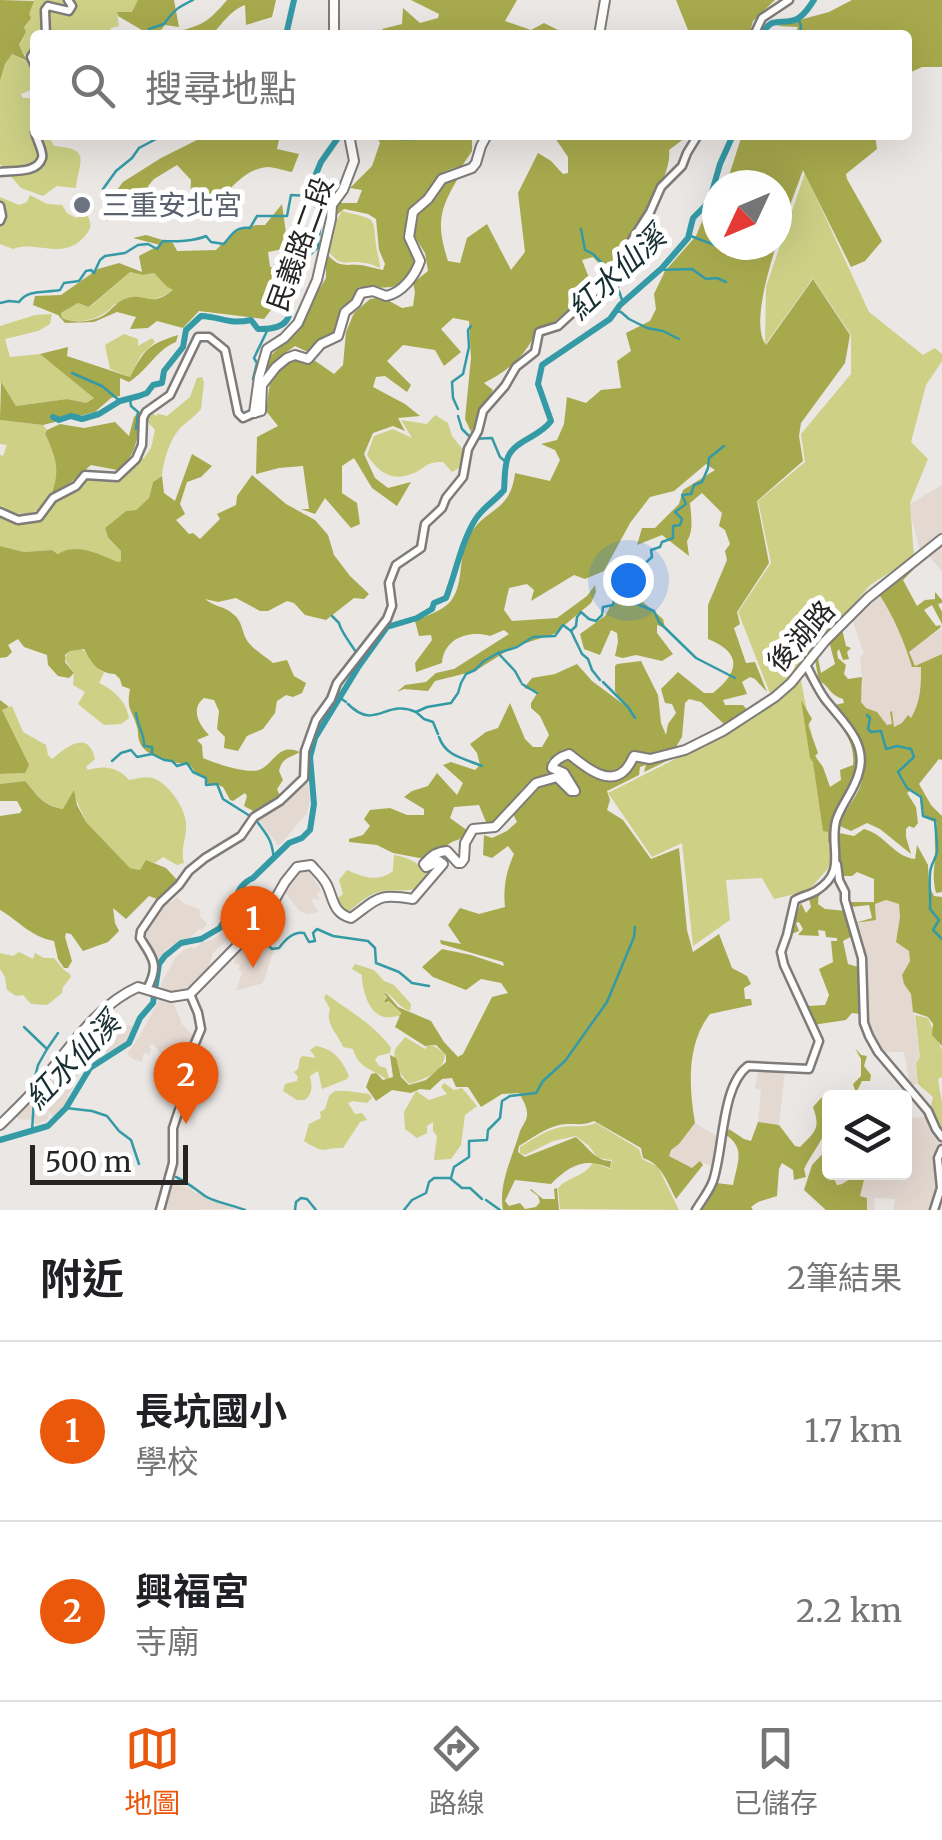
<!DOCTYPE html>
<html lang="zh-TW">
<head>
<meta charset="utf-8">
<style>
	:root { --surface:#fff; --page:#f6f6f6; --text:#202124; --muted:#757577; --line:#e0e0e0; --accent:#ea580c }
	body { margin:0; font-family:Merriweather,"Noto Sans TC",serif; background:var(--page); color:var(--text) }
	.controls { position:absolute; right:30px; bottom:30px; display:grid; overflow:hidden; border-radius:10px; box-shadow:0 10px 40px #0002 }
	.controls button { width:90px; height:90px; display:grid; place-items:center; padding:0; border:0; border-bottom:2px solid var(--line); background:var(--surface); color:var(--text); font:50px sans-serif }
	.compass { position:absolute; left:702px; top:170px; width:90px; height:90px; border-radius:50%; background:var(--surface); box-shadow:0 10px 40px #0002; rotate:226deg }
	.scale { position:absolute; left:30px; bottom:25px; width:158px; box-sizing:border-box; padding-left:10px; border:5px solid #272524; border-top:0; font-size:28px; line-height:35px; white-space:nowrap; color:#272524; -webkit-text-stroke:8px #fff; paint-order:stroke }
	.you { position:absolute; left:628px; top:580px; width:35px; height:35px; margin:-25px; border:8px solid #fff; border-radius:50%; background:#1a73e8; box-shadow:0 0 0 15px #1a73e833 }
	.badge { display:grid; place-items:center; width:65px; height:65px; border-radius:50%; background:var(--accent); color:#fff; font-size:32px; font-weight:700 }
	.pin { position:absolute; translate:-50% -82px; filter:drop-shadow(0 2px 5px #0008) }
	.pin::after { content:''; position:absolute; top:52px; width:35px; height:30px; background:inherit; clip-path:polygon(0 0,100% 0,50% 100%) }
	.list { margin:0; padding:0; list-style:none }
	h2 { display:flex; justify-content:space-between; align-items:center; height:130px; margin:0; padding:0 40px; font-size:42px }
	h2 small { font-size:32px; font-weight:400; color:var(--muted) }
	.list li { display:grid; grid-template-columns:65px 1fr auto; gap:30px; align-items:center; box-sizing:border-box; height:180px; padding:0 40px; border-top:2px solid var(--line) }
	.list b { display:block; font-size:38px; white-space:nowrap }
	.list p { margin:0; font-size:32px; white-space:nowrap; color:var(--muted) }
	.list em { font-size:32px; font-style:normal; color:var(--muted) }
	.icon { flex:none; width:55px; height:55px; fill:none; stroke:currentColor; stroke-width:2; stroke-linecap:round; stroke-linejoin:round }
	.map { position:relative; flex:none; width:942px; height:1210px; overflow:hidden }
	.search { position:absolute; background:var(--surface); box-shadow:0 10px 40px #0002; left:30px; right:30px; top:30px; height:110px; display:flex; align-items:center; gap:25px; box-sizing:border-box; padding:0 35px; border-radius:10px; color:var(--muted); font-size:38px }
	.sheet { height:490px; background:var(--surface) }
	nav { display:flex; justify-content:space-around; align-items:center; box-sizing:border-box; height:140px; border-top:2px solid var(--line); background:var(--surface); font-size:28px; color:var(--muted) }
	nav a { display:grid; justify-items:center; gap:5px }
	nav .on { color:var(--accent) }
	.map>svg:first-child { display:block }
	.built { fill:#e4d9d1 }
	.green { fill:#cdd085 }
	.forest { fill:#a7a94d; fill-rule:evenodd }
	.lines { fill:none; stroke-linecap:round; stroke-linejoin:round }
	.stream { stroke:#349aa6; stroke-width:2.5 }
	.river { stroke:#349aa6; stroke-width:6 }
	.tertiary-casing { stroke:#7e7b78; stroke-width:11 }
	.secondary-casing { stroke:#7e7b78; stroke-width:12 }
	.tertiary { stroke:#fff; stroke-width:6 }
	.secondary { stroke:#fff; stroke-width:8 }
	.worship-dot { fill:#6b7280; stroke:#fff; stroke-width:4 }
	.labels { text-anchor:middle; stroke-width:10; stroke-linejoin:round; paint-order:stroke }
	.worship-label { font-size:28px; fill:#5b616d; stroke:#fff; text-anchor:start }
	.street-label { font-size:28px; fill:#272524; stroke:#fff }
	.water-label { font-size:30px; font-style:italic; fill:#182f32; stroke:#fff }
</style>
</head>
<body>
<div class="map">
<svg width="942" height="1210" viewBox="0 0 942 1210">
	<rect width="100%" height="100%" fill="#ebe7e4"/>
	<g class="built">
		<polygon points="942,485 942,571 927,554 920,550 908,505"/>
		<polygon points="879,594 892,614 908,652 942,628 942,654 916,666 921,666 922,676 918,707 911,719 894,727 890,712 892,725 887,725 877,712 866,708 860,702 863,686 860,656 864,654 852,619"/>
		<polygon points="307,776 310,801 307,813 281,844 278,845 257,818"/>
		<polygon points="304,868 308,870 321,890 317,894 320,900 314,898 311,900 318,912 308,914 298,910 283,889 292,872"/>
		<polygon points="177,897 185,904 198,909 201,912 199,915 207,924 202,930 199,929 191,937 168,948 156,962 153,953 142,935 159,910 167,901 170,903"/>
		<polygon points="886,900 899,904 900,917 896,942 909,951 910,961 904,984 911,994 920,1057 916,1064 918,1084 910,1085 904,1052 882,1052 868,1028 866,1020 866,959 864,945 856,924 876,919 875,904"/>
		<polygon points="236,922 240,928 213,953 206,976 188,992 180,995 164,993 161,984 175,958 184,950 192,947 195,949 202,942 212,940"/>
		<polygon points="250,939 264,940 274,949 263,983 236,991 242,972 238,970 240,965 234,963 235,952"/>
		<polygon points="162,995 172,999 182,1024 196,1039 188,1073 183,1073 173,1067 170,1076 166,1078 167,1082 164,1083 161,1080 166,1059 153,1044 149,1046 151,1050 149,1055 145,1053 143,1055 142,1062 133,1059 127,1054 139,1037"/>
		<polygon points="94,1023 111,1029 115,1027 120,1031 126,1025 134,1026 127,1041 85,1067 76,1077 63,1064 76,1082 68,1096 70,1099 54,1117 49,1112 48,1119 36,1125 33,1120 19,1119 15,1115 60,1064 62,1063"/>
		<polygon points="758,1069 785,1070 779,1125 758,1122 761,1090 755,1088"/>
		<polygon points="929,1117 941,1139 935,1158 936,1190 931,1210 893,1210 895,1199 874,1198 875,1210 867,1210 867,1199 860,1196 864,1181 852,1177 842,1184 836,1184 834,1179 839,1173 904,1172 905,1118"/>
		<polygon points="695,1123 722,1139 713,1167 700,1162 693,1169 669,1156 670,1150 679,1144"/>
		<polygon points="171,1183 190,1188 195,1193 199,1192 218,1203 238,1209 163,1210"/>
	</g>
	<g class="green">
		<path d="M 34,0 L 138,0 L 139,2 L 132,13 L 117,13 L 119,26 L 111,28 L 108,35 L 35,35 L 35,88 L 21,94 L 23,98 L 35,98 L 35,135 L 63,135 L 51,140 L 54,146 C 91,149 80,159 76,188 L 57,186 L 43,196 L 21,188 L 0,164 L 0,81 L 5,64 L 12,54 L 25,61 L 27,58 L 19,46 L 26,32 L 24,27 Z"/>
		<polygon points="805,173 869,312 923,355 935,348 942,354 942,361 926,385 911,442 928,459 910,503 914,557 870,585 799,670 832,841 830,866 808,891 774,899 762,878 726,880 730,920 693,946 682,843 652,857 608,793 719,737 773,701 738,612 771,563 758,501 805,462 801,434 851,374 851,335 813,278 765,345 766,287"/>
		<path d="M 30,195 L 47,204 L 62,205 L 67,213 L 76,218 L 87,214 C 92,225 92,228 84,237 C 62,261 37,240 13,249 L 0,244 L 0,197 L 19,205 L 27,202 Z"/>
		<path d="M 342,211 C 380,221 372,215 377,251 C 378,257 380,262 380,268 C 375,266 370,263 364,263 C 345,259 344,270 328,251 L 333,226 Z"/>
		<path d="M 130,272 L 143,275 L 154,273 L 166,286 L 174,289 C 157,303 136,302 115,304 C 102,319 81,325 62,318 L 61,313 L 78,303 L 90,307 Z"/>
		<polygon points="52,314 50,324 38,331 5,339 10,357 40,354 95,397 86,403 67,399 16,406 0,382 0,326 35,315"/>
		<polygon points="124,334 138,339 138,346 152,338 155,342 141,355 130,377 110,369 105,345"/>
		<path d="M 202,377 L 204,382 L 201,409 C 195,416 188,421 181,427 C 170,439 163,461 162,476 L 153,482 L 149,498 L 136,510 L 126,511 L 105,528 L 108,539 L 121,551 L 121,561 L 118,562 C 100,555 76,542 59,554 L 52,550 L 24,552 L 0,546 L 0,514 C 12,524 32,526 44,515 C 51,509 52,501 58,496 C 64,490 78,480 85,478 C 97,474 114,477 126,476 L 138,460 L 144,458 L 151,448 L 155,430 L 147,421 L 152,413 L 156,416 L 158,414 L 167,416 L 190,397 L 197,378 Z"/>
		<path d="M 435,415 L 448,423 L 452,436 L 464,451 L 459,468 L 452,472 L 443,462 C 425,461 426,469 411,474 C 390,482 378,471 367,455 L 374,436 L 393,429 L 412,438 L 401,420 L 427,424 Z"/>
		<path d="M 0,420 L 43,425 L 47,430 L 45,434 C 49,444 56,455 57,465 C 61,503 35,525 0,508 L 0,455 L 3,456 L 7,445 L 0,444 Z"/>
		<path d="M 80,648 C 90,654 93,666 104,673 L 99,683 C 114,690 126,701 129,718 L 121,724 L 104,725 L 78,704 L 85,692 L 73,685 L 74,673 L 64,658 L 70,651 Z"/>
		<path d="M 12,706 L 23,732 L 46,745 L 48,755 L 52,759 C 67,747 88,729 95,759 L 86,767 L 88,770 C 104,765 118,767 129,780 C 136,779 145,776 153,778 C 168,783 185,807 186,823 C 187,838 180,849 184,863 L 177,865 L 163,857 L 155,863 L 146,861 L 140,870 L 130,868 L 86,822 L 73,792 L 64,809 C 42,805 39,796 25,781 L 0,784 L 0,774 L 24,773 L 2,710 Z"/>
		<path d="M 394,855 C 411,858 420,863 429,878 C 411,899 395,885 373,894 C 362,899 354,908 344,915 L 334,901 L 343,894 L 339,880 L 347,870 C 363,877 378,883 393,871 Z"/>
		<polygon points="19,952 33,959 35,953 44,958 54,958 64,970 70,974 71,977 63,987 62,993 47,1005 31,1004 23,995 16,996 7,990 5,977 0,969 0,953 13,956"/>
		<path d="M 355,964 L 374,970 L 384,981 L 394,985 L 411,1004 L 410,1011 C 396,1006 395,996 384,992 L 386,997 L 384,1001 L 387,1004 L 389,1001 L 400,1013 L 400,1016 C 395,1016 389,1018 384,1017 C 368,1013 362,989 362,975 L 352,969 Z"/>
		<path d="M 326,994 C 348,1010 376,1026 391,1048 L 390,1053 L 378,1056 L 375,1060 L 379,1066 L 386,1068 L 389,1078 L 386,1079 C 372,1069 358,1068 353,1049 L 343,1047 C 337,1032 325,1025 330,1009 L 324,998 Z"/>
		<polygon points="915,1015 928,1018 942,1050 942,1078 940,1077 938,1080 942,1103 942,1135 930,1110 933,1097 918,1084 916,1064 920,1057"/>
		<path d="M 405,1037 L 425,1049 L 427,1046 L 434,1046 L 445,1054 C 444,1073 425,1078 410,1084 C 402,1078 392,1061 395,1050 C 397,1045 402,1042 405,1037 Z"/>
		<path d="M 316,1046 C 334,1049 342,1060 349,1076 L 347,1079 L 322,1089 L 318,1071 L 310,1076 C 312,1086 313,1093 305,1100 L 297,1100 L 283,1091 L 285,1084 L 297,1081 L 298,1077 L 294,1072 L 298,1069 L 300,1058 L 303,1056 L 316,1058 L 310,1050 Z"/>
		<polygon points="444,1083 454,1090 462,1088 477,1106 465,1115 461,1145 451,1159 434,1160 437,1136 433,1131 433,1122 427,1126 427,1133 417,1138 405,1129 404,1112 416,1091 429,1100 447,1094 441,1087"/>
		<path d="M 335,1091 L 348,1091 L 369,1094 L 372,1098 L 367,1103 L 353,1101 L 348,1103 L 355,1114 L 362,1113 L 367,1120 L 360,1122 L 343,1148 C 321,1147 328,1156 304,1141 L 309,1124 L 321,1118 L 320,1112 L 325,1109 L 329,1096 Z"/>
		<path d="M 596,1123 L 639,1149 L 642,1159 L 658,1167 L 679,1210 L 560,1209 L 558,1188 C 569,1176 585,1177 593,1162 L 610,1169 L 612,1160 L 598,1158 L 589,1146 L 576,1136 L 553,1141 L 525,1155 L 520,1153 L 520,1147 C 533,1139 546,1130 561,1127 C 574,1125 584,1128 596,1123 Z"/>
	</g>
	<g class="forest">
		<polygon points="0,0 34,1 29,14 31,18 24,27 26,32 19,45 27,61 12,54 5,64 0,81"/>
		<polygon points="138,0 174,0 179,27 165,25 161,30 147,33 118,16 117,12 132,12"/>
		<path d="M 227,0 L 276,0 L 272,17 L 246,25 L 245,5 C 228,12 224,23 211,35 L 170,35 L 171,33 C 200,26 207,24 227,0 Z"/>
		<polygon points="411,0 517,0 505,21 531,30 544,23 568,35 432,35 423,31 410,35 387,35 382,29 402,24 403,8 420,23 438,18 439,14"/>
		<polygon points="676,0 775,0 753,21 749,35 677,35 688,30"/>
		<polygon points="852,0 942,0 942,67 922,67 907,74 907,35 794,35 798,27 777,26 829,12"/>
		<path d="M 232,135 L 280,135 L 277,149 L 299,154 L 292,172 C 285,171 275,167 267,167 C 241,169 220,200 207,220 L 190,203 L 191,180 L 177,165 L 154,179 L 148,186 L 151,196 L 171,198 L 175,203 C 150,204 129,210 106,221 L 103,208 L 123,182 L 161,158 L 201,138 Z"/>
		<path d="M 376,135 L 472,135 L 472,151 L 462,166 C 431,173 441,179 423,198 C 419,202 414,205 409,208 L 409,228 L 405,241 L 417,255 C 400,296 396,286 359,287 L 351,301 L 340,308 L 336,331 L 323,337 L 308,352 L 295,346 L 281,356 L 262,380 L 260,379 L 269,357 L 290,338 L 326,278 L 326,253 C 341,271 347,262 366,266 C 371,267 377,269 383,270 L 385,264 L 379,250 L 376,219 L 368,214 L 344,209 L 334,217 L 339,203 L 357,203 L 362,190 L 350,188 L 372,166 L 380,143 Z"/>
		<path d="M 553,135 L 593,137 L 599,135 L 689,135 L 669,150 C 673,175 639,224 624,245 C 617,255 610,260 608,273 L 605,274 L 604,269 L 593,257 L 582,260 L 593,288 L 554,322 L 536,331 C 527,355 508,371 484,383 L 493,390 L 471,432 L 465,419 L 471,358 L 469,321 L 453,318 L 441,329 L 461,352 L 444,366 L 435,350 L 403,345 L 387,361 L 411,385 L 407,392 L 385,376 L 376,377 L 373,387 L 405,404 L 420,416 L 398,418 L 405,431 L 393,426 L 373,433 L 364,454 L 375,478 L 388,488 L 411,482 L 397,506 L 372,488 L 354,458 L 342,466 L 342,493 L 357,503 L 360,524 L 351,528 L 325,498 L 315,514 L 301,509 L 309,509 L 303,466 L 279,468 L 256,474 L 257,437 L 278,426 L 266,411 L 270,382 L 290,358 L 314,360 L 334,374 L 343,365 L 346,332 L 354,313 L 370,299 L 382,297 L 402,308 L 413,306 L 415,292 L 413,283 L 428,271 L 425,253 L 413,234 L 416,215 L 425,208 L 452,174 L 457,180 C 438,212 437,226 448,261 L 460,263 L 467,238 L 487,224 L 511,270 L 525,252 L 518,193 L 538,153 L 551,161 L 563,174 L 568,173 L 568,157 Z"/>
		<path d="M 742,135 L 875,135 L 877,149 L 846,174 L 847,179 L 882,241 L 865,261 L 851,267 L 803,170 C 791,205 744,317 766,345 L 813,279 L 850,335 L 845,363 L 801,423 L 799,436 L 803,461 L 757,501 L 769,563 L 737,612 L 740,624 L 734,628 L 746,663 L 755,662 L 767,692 L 755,679 L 750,677 L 742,682 L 747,694 L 723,700 L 725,705 L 743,705 L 748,711 L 725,725 L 701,702 L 689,699 L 685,703 L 682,737 L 677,745 L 676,751 L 653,755 L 633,750 L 625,766 L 611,774 L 600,770 L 566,752 L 548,760 L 549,768 L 563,774 L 572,787 L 560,776 L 549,774 L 522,789 L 511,807 L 493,824 L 486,822 L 479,805 L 454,807 L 450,818 L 468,831 L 465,837 L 452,842 L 425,859 L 393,853 L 377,845 L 349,842 L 349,839 L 363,835 L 370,826 L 364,819 L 370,810 L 390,808 L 407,815 L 424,815 L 424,809 L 404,797 L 412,791 L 428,786 L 437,773 L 457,795 L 463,783 L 443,765 L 451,762 L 475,770 L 480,765 L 477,753 L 470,744 L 486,732 L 498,728 L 510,703 L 525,739 L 533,747 L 542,747 L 549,735 L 540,716 L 531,708 L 531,703 L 538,692 L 524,688 L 532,678 L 555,674 L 577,664 L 592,681 L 623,704 L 615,691 L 615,666 L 617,664 L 641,661 L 658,695 L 661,723 L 666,735 L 668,724 L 676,713 L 672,704 L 665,703 L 661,689 L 678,672 L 704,693 L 713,693 C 740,671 742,653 708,639 L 708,605 L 727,560 L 725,551 L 730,544 L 725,530 L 719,526 L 722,513 L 702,493 L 690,503 C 691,515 694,531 687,541 L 689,556 L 662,535 L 637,545 L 642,528 L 655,528 L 679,504 L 683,490 L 715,470 L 706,464 L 674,491 L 650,497 L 630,523 L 604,571 L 585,579 L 574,575 L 531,601 L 534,590 L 527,584 L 509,588 L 504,610 L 512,621 L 557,618 L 587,596 L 595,585 L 596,592 L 591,603 L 554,634 L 513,647 L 475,671 L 435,681 L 428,691 L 404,689 L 397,692 L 405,685 L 426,682 L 436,673 L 454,669 L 509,634 L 504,630 L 490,636 C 469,630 444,638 442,663 L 416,672 L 415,663 L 432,640 L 431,635 L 419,636 L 415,621 C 425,616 442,611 450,602 C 464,586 458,560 467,541 C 482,506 510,516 515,473 L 550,481 L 560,460 L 555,450 L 541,444 L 557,440 L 564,424 L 567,397 L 586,403 L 601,390 L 621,388 L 617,361 L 631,351 L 626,333 L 650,321 L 656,309 L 654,294 L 665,271 L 696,236 L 705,214 L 717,198 L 717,245 L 777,245 L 777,185 L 726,185 Z"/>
		<path d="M 282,204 L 288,248 L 268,252 L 270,267 L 288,267 L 282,296 L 264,319 L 199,311 L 183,328 L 157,321 L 148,328 L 130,329 L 136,317 L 117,312 L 94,322 L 65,323 L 58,315 L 33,305 L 35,296 L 61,295 L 98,269 L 119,263 L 142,272 L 139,256 L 160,245 L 133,238 L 146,235 L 173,243 L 177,251 L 216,250 C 232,234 240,224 265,225 ZM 130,272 L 143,275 L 154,273 L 166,286 L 173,290 C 149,309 146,292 128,298 C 119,300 115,306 108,312 C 97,322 75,324 62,318 L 61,313 L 78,303 L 89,307 Z"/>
		<path d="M 178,335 L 176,342 C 157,349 148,370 129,382 L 120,378 L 120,396 L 111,398 L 95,412 L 43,425 L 0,420 L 1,382 L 16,406 L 67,399 L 86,403 L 94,398 L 40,354 L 68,347 L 67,356 L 130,377 C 145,349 147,345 178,335 Z"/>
		<path d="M 140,411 C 138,433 138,457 117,470 L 91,465 L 70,483 L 52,493 C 61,469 55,455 45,434 L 47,430 L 60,424 L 84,428 L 115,422 L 129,436 L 134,417 Z"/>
		<path d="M 192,454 L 212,466 L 201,477 L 187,482 L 180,504 L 185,514 L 176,520 L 189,534 L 193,533 L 200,539 L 220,519 L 217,514 L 236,505 L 237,496 L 252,475 L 286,504 L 315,520 L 328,535 L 334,555 L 350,576 L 369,594 L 364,599 L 354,598 L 326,620 L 305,615 L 294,603 L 287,601 L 268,611 L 260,611 L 236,598 L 218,602 L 205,599 C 214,607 225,606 233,614 C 243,621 241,632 248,642 C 254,650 265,656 273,663 L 287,660 L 294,676 L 306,683 L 302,693 L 293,697 L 286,695 L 277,701 L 275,713 L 263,729 L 247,736 L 238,751 L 224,748 L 225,737 L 217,729 L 219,711 L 214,700 L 204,698 C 190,709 199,725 209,735 L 197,740 L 202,745 L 203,758 C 214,763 247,774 259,770 C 275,764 277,742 300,752 C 290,758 282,757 279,771 L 283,780 L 277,789 L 281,798 L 257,813 L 244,806 L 247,796 L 245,793 L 233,801 L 230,800 L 223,787 L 216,784 L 209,786 L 203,775 L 196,773 L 191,766 C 176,762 147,759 140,743 C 137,736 139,734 137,727 C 132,708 126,711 130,689 L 122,686 L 120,679 L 115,674 C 97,673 92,663 84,649 L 70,651 L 65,655 L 65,662 L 74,673 L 69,678 L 58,676 L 48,665 L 47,655 L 24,647 L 18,639 L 8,645 L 12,652 L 7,657 L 0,658 L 0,546 L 24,552 L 52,550 L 58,554 C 77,542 100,555 118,562 L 121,561 L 121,551 L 108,538 L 105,528 L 126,511 L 136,510 L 149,498 L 153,482 L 162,476 L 164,493 L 175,501 Z"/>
		<path d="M 913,565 L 914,569 L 903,580 L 917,606 L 925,600 L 935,599 L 935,592 L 942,600 L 942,603 L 938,604 L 942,612 L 942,624 L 932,605 L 924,610 L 936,626 L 941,625 L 940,628 L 909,652 L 915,666 L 942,654 L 942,760 L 939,759 L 919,784 L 931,805 L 942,816 L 942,892 L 936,893 C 931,873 936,867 935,849 C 935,839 934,833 937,823 L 925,818 L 920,795 L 911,790 L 907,793 L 916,807 L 918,823 L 914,828 L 909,826 L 906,829 L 906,837 L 911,854 L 880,829 L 867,823 L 851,831 L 840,826 C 843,810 856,800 861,784 C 871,756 855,726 835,705 L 844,703 L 843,699 C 828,694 830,686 819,681 L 815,660 L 818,658 L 821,673 L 835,664 L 830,645 L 824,648 L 842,629 L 846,646 L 851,648 L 847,652 L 849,659 L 843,660 L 839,649 L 837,652 L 838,658 L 846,665 L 844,674 L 848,679 L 862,677 L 861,702 L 866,708 L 877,712 L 887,725 L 892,724 L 890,712 L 892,711 L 894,727 L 902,723 L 908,715 L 911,718 C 921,701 921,685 921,667 L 912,667 C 904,641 894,617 879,594 Z"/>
		<polygon points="630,591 663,619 665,628 657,625 657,633 673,654 662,661 636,655 623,658 615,656 618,642 617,633 611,630 600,655 584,649 580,634 605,616 615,598"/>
		<path d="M 808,672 L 847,727 L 859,765 L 851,789 L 838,809 L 835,844 L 828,842 L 828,832 L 823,831 L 813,762 L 810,758 L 801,700 L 812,719 L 808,725 L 818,753 L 815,756 L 823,767 L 830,787 L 841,780 L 840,770 L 853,765 C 856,740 838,722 823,705 C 816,696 811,685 805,676 Z"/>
		<polygon points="0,700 9,707 2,710 29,765 25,773 0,774"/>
		<path d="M 677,756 L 644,772 L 646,765 L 640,767 L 639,775 L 607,791 L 610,800 L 607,810 L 623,820 L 651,859 L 679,848 L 687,930 L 693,952 L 719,934 L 732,968 L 747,976 L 751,984 L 744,988 L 745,999 L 751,999 L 752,1005 L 710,1014 C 686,1044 689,1088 695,1123 L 679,1144 L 671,1150 L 669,1156 L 692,1168 L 700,1161 L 703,1165 L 676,1199 C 667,1182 662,1164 643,1158 L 641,1148 L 594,1121 C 582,1127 572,1122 559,1125 C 544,1129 532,1138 519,1146 L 518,1152 L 525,1157 L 576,1137 C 588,1147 595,1161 611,1161 L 610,1168 C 585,1157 570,1165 551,1184 L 515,1180 L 505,1201 L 509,1206 L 520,1203 L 525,1209 L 536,1207 L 540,1202 L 538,1196 L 530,1190 L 531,1189 L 543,1199 L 555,1199 L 554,1189 L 557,1188 L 559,1210 L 503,1210 C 498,1184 513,1156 520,1131 C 522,1126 526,1122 527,1116 C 528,1108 523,1100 519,1093 L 502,1094 L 481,1107 L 468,1087 L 456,1087 L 452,1078 L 442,1079 L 430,1090 L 420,1089 L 411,1093 L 392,1090 L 376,1101 L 366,1087 L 371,1074 L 376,1073 L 383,1080 L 393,1077 L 390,1055 L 396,1058 L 401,1077 L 409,1085 L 426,1080 L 446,1062 L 446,1055 L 436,1045 L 425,1046 L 395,1027 L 401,1013 L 389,1001 L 386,1003 L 384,1001 L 387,997 L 383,992 L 387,994 L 398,1007 L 431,1021 L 444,1042 L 458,1057 L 463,1054 L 492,997 L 508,993 L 501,983 L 481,979 L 466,990 L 433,977 L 422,967 L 442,949 L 471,955 L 504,966 L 503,962 L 441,944 L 440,940 L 461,944 L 448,925 L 460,908 L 479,914 L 505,907 C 503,887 506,872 514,854 L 508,846 L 492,858 L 483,855 L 484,835 L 492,838 L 507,831 L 517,822 L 513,814 L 539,785 L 554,779 L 568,795 L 578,795 L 575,782 L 555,764 L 570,758 L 585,770 L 606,781 L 630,770 L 637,761 L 650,762 Z"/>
		<path d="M 25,781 C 38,795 41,805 63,809 L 74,790 L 77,805 L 86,822 L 130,868 L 140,870 L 146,860 L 166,868 L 178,881 L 166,893 L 157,899 L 149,896 L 126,919 L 113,908 L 115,923 L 119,931 L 108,942 L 83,951 L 71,934 L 66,933 L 65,937 L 72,961 L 68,968 L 64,968 L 58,959 L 54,941 C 31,937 19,921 0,910 L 0,816 L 20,813 L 22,810 L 17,801 L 0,801 L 0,784 Z"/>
		<path d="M 864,829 C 885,834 894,857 915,859 L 917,845 L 928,865 L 929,886 L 934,896 L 942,897 L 942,1046 L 932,1035 L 933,1024 L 928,1017 L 913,1012 L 911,994 L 904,984 L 902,975 L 910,961 L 909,951 L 896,942 L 900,917 L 899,904 L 886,900 L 875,904 L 876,920 L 855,923 L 872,918 L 869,905 L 851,907 L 848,902 L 874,902 L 874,879 L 857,872 L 852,876 L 842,876 L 843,871 L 839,862 L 839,833 L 854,836 Z"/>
		<polygon points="819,892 818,904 825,909 847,911 854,935 843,941 848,964 858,967 860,1014 852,1013 846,1020 813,1025 808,1006 825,1005 829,995 819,969 833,962 831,941 837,941 837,938 826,937 825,931 818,930 819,936 798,935 803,929 799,922 796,923 799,931 789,935 801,903 806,913 811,907 809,899"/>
		<path d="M 855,1048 L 861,1055 L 867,1056 L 864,1066 L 871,1075 L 870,1081 L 862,1081 L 855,1095 L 848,1097 L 830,1098 L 829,1104 L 823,1107 L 824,1117 L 829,1122 C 824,1139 812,1153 804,1169 L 806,1177 L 794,1180 L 793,1170 L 782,1163 L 779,1169 L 777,1196 L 758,1202 L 751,1207 L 753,1210 L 701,1210 L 716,1183 L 733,1185 C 737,1164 746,1148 726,1135 L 729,1129 L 744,1139 L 751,1141 L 758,1122 L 779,1125 L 795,1146 L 800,1147 C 815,1132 821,1129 813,1107 L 821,1098 L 855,1090 L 853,1084 L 861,1076 L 861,1059 Z"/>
		<polygon points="829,1147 830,1172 839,1173 834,1179 837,1185 842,1184 858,1174 865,1176 860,1196 867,1198 867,1210 826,1210 804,1190 812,1165"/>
	</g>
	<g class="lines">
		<g class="stream">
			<polyline points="798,18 801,26 800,35"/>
			<path d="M 149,29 L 164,24 C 175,9 177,8 193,0"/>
			<polyline points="392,135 398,139 412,139"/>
			<polyline points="103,189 116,171 132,158 139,148 156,139 159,135"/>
			<polyline points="581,229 585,250 593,254 605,266 608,278 619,291 623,303"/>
			<polyline points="688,235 720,247"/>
			<polyline points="658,270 692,269 706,279 717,278 726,282"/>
			<path d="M 0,303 L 9,301 L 19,302 C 28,289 45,293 60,290 L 64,283 L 79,281 L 86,271 L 91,270 L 94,273 L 100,260 L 105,256 L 125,253 L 138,245 L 148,244 L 157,249 L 163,241 C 175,242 195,241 206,236 L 211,242 L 224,244 C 232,234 236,226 250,228 L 257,216 L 287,216 L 291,195 L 308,196 L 313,191"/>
			<polyline points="616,311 621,312 629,319 647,328 663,331 679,339"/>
			<polyline points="72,373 102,386 120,401"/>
			<polyline points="253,379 257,363 254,358 268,329"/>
			<polyline points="130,399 131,406 138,412 136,429"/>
			<polyline points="458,409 453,398 452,382 463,374 469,347 468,330 471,326"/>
			<polyline points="458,416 462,429 472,439 492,438 500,457 506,462"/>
			<polyline points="625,592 635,603 654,611 659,622 696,658 735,678"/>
			<path d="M 332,616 L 339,623 C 341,633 356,650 362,662"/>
			<polyline points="571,631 582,654 588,659 592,670 600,680"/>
			<polyline points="498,653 515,671 521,682"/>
			<polyline points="603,682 628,707 635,718"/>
			<polyline points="522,684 537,693"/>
			<polyline points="339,697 346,702"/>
			<path d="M 348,704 C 376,732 385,698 416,712 L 427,707 L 451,703 L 458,693 L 461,683 L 466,674 L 475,670 L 484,661 L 498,653 L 517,647 L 533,637 L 555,636 L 563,625 L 571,631 L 576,626 L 577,617 L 581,612 L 589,619 L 596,621 L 602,615 L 603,607 L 613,605 L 615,596 L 626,587 L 625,579 L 634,577 L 638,570 L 652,557 L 651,550 L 660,547 L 662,542 L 673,538 L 673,526 L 680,525 L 682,519 L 675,512 L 686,504 L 682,495 L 691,494 L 694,485 L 702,482 L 708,468 L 709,458 L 724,446"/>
			<polyline points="416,712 424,719 433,722 438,734"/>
			<path d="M 136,713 C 137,725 145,735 144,746 L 152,747 L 152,754 L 164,760 L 172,761 L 177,766 L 187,763 L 193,772 L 206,778 L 206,785 L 217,784 L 223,799 L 250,816"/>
			<path d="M 867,715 L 870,718 L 868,729 L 871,732 L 881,731 L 886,749 L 897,746 L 911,749 L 914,757 L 898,772 L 907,788 L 921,797 L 923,816 L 935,820 C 935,823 938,851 937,852 C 936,858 932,863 931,868 C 928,876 931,898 930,909 L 939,920 L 933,930 L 942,939"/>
			<path d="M 439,737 C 446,757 464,758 482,766"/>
			<polyline points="112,761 121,753 131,750 137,757 152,754"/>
			<path d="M 256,820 C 268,837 272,839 274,860"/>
			<polyline points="231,909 251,927 250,933"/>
			<path d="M 250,938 L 253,941 L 263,940 L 272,949 L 279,948 C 285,940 293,931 304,933 L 309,942 L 315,941 L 313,933 L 317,929 L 333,936 L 368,941 L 375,948 L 376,963 L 399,972 L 412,983 L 429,986"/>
			<polyline points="24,1027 47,1049 38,1065 33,1085"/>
			<polyline points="47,1049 58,1033"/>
			<polyline points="66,1108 92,1111 107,1116 119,1131 131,1140 139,1164"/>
			<polyline points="32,1131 34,1099"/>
			<path d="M 176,1177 C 187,1182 195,1189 205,1196 C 212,1201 235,1206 245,1210"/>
			<polyline points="451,1179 462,1188 470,1188 482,1199"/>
			<polyline points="486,1200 500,1210"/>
			<polyline points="295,1210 296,1202 301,1198 307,1199 316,1210"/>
			<polyline points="404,1210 412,1200 426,1193 429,1182 434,1178 451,1178 454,1167 469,1157 469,1141 487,1140 488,1130 500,1118 502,1101 510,1096 536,1093 543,1081 565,1061 607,1002 634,937 635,927"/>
		</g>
		<g class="river">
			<polyline points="286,35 294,0"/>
			<path d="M 763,35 C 769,15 783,26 797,19 C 805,15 809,7 814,0"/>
			<path d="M 53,417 L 59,420 L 71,416 L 82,419 L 99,414 L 120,401 L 139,396 L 147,393 L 153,385 L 162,383 L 164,371 L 183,347 L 186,330 L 201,316 C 222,317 230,325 251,320 L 258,329 C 287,330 295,318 287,292 L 290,286 L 300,279 L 305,257 L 316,247 L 320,215 L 313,191 L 313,181 L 321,162 L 340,135"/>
			<path d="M 233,903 C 238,892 241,883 253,878 L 289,843 L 302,838 L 310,830 L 314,804 L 310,757 L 315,738 L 359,666 L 387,627 L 417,618 L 432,609 L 434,603 L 446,598 C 456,572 461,543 475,520 C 483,507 495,501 504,490 C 505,479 504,467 508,457 C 515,440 540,437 551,421 L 538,384 L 542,365 L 610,319 L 620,305 L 662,268 L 688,238 L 693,218 L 709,202 L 720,164 L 733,135"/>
			<polyline points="0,1140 48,1126 66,1108 90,1068 129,1043 140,1018 153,1003 159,964 165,956 181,943 201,939 220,928 232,907"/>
		</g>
		<g class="tertiary-casing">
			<g id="tertiary">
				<polyline points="46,35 45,10 48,6 69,11 72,6 68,0"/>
				<polyline points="754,35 762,18 789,0"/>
				<polyline points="35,51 31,57 35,66"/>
				<path d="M 0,172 C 12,170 37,174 42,158 C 44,152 36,139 35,132"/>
				<polyline points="0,206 2,216 0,221"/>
				<polyline points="0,512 18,520 39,517 53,498 76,486 85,475 117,477 136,459 142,445 143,418 146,412 170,395 198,337 209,337 225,350 238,413 243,418 254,413"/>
				<polyline points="837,864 839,880 845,892 845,900 862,958 864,1023 869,1036 878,1052 928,1111 936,1129 942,1137"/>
				<path d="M 147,989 C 160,965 153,958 140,938 L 141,931 L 160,903 L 179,885 L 189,871 L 205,858 L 241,836 L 254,817 L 280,801 L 304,778 L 305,751 L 316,720 L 331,699 L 337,683 L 387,619 L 392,606 L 389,583 L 396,565 L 421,548 L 425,524 L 442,508 L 446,498 L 463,477 L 468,449 L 478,431 L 483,411 L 505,386 L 516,367 L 535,352 L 539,332 L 558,326 L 598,289 L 616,283 L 623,254 L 650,212 L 661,187 L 682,166 L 687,153 L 698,135"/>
				<polyline points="160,1210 173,1163 173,1128 179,1110 190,1089 190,1055 201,1029 198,1013 190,994"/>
				<path d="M 696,1210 C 701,1201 709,1192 713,1181 C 724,1149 721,1086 748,1066 L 809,1069 L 819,1041 L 784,965 L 781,952 L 787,935 L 795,900 C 802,896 809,895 816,891 C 848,871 829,849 836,821 C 841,804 855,790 859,772 C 868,742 841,720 825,699 C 817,688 812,676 806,665"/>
				<polyline points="934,1210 941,1188 938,1158 942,1149"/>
			</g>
		</g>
		<g class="secondary-casing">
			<g id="secondary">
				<polyline points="334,35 334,0"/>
				<polyline points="599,35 605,0"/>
				<path d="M 254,413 L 261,411 L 262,385 L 276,367 L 287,358 L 295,355 L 308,359 L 321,344 L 338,336 L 345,312 L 356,303 L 361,293 L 373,291 L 386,296 C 402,293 415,276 420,261 L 409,237 L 413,212 L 428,199 L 442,179 L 472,168 L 476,163 L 481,146 L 487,135"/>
				<polyline points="254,413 259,377 267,349 284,338 298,323 317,280 331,219 332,205 343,190 354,161 349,135"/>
				<path d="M 0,1125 C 13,1112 26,1100 38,1086 C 68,1051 95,1006 138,987 L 171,997 L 190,994 L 243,940 L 257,931 L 285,882 L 297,867 L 311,865 C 317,872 323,877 327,885 C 334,900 333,913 351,918 C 379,898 377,893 413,899 L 443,864 L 439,861 L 426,867 L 424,864 C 430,857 438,851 447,851 L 458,863 L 461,863 L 464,859 L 465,843 L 473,829 L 495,827 L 536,783 L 557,777 L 571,791 L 575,791 L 564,773 L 552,768 C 553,761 562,756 569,754 C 582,764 607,787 624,771 C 629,767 631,761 634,756 L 650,759 L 685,750 L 723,731 L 775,697 L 791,683 L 825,641 L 868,598 L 942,539"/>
			</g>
		</g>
		<use href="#tertiary" class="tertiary"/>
		<use href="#secondary" class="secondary"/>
	</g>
	<circle class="worship-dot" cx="82" cy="205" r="10"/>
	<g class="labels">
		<g class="worship-label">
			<text x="102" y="215">三重安北宮</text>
		</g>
		<g class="street-label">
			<text transform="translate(300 244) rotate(-70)" y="10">民義路二段</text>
			<text transform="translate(801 636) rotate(-48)" y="10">後湖路</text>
		</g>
		<g class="water-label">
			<text transform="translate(617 273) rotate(-43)" y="10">紅水仙溪</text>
			<text transform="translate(73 1061) rotate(-46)" y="10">紅水仙溪</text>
		</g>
	</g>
</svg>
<div class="controls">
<button><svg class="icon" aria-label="layers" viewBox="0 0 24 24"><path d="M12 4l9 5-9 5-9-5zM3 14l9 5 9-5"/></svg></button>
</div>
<svg class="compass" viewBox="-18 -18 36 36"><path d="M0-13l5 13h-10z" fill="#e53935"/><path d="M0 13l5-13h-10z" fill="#757577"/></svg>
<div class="scale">500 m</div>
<div class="you"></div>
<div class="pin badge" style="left:253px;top:968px">1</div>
<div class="pin badge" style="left:186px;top:1124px">2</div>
<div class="search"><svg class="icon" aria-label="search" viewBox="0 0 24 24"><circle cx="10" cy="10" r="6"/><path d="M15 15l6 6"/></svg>搜尋地點</div>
</div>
<section class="sheet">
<h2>附近<small>2筆結果</small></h2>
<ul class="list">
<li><span class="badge">1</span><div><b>長坑國小</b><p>學校</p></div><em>1.7 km</em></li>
<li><span class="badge">2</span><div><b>興福宮</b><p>寺廟</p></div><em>2.2 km</em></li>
</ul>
</section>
<nav>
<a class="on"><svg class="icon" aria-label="map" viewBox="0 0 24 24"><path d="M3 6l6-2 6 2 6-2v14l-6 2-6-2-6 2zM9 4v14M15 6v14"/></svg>地圖</a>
<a><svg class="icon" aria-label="directions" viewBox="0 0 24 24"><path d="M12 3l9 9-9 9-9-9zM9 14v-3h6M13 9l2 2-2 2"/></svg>路線</a>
<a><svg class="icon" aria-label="saved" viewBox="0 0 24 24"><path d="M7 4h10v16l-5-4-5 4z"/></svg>已儲存</a>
</nav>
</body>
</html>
